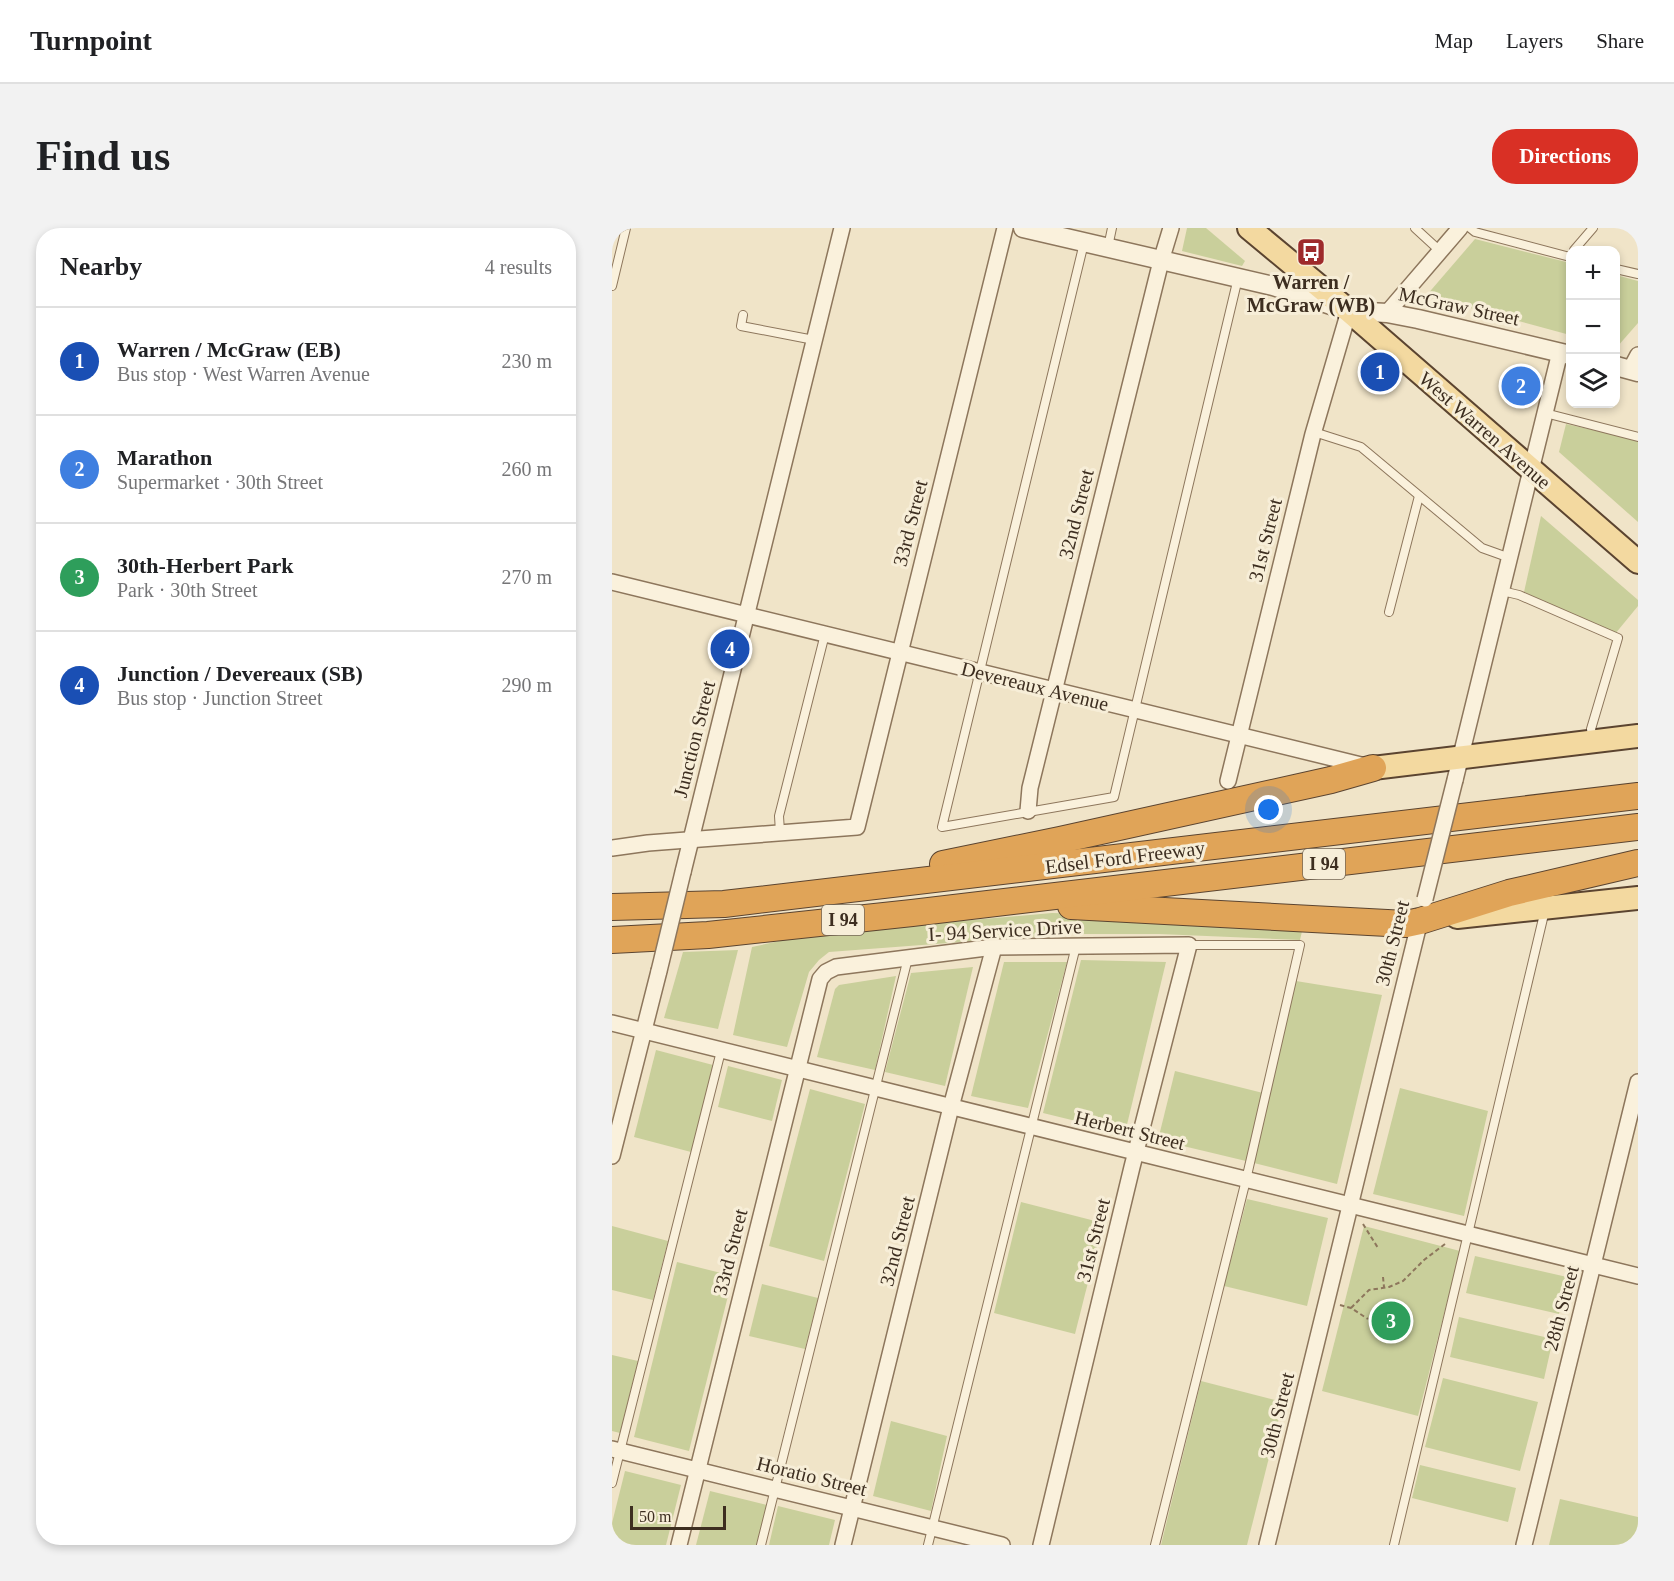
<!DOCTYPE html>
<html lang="en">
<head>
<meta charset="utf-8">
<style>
	:root { --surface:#fff; --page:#f2f2f2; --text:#202124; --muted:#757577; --line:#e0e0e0; --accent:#d93025 }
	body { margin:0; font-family:"Times New Roman",serif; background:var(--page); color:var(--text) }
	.controls { position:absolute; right:18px; top:18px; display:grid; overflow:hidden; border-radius:12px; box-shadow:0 3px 9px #0003 }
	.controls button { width:54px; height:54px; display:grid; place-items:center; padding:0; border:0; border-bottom:2px solid var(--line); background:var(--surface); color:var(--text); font:30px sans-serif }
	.scale { position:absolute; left:18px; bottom:15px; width:96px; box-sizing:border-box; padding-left:6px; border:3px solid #3d2e20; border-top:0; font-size:16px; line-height:21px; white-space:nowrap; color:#3d2e20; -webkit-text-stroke:4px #f7eed8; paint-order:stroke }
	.you { position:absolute; left:657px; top:582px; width:21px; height:21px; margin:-15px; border:4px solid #fff; border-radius:50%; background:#1a73e8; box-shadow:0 0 0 9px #1a73e833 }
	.badge { display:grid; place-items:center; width:39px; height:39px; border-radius:50%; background:var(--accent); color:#fff; font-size:20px; font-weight:700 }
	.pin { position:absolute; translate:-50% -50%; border:3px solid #fff; box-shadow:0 2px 6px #0006 }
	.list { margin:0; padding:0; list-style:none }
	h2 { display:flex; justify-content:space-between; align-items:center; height:78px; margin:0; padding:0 24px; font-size:26px }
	h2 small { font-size:20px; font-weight:400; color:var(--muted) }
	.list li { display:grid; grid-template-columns:39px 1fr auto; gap:18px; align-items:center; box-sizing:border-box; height:108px; padding:0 24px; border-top:2px solid var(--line) }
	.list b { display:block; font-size:22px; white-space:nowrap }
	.list p { margin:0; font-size:20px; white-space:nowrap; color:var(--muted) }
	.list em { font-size:20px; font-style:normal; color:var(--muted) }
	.icon { flex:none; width:33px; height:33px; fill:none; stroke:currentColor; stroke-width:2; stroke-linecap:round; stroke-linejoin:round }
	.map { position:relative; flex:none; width:1026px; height:1317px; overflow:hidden; border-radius:24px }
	header { display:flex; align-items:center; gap:36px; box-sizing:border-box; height:84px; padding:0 30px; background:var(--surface); border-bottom:2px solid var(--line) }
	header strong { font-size:28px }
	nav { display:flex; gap:33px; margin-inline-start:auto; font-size:21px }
	.intro { display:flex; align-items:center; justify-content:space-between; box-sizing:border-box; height:144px; padding:0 36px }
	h1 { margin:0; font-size:42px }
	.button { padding:15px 27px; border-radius:24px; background:var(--accent); color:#fff; font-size:21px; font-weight:700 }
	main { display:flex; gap:36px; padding:0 36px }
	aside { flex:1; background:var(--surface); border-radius:24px; box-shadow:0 3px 9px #0003 }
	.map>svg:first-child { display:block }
	.green { fill:#c9cf9b }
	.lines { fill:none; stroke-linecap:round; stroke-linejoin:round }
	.service-casing { stroke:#8d765c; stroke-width:10 }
	.minor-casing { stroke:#8d765c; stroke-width:18 }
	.tertiary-casing { stroke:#8d765c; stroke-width:21 }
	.primary-casing { stroke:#5b4430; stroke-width:26 }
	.motorway-casing { stroke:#5b4430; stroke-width:28 }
	.path { stroke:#8d765c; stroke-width:2; stroke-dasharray:4.5 3; stroke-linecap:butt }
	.service { stroke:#faf1dc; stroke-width:8 }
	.minor { stroke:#faf1dc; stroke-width:15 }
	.tertiary { stroke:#faf1dc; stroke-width:18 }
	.primary { stroke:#f3d9a0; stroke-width:22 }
	.motorway { stroke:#e0a458; stroke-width:26 }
	.minor-bridge-casing { stroke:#8d765c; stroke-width:18; stroke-linecap:butt }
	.minor-bridge { stroke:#faf1dc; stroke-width:15 }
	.labels { text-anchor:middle; stroke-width:6; stroke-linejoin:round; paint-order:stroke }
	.shield { fill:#f7eed8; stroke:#756857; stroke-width:1.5 }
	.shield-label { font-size:18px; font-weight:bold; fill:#3d2e20 }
	.poi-label { font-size:20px; font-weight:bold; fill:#3d2e20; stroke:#f7eed8 }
	.street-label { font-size:20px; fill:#3d2e20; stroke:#f7eed8 }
</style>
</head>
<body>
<header>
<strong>Turnpoint</strong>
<nav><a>Map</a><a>Layers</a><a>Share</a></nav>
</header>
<div class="intro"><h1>Find us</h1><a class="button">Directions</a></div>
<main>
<aside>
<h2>Nearby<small>4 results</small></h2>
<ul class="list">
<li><span class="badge" style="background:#1a4fb4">1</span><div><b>Warren / McGraw (EB)</b><p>Bus stop · West Warren Avenue</p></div><em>230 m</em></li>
<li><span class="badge" style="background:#3f7fe0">2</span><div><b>Marathon</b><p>Supermarket · 30th Street</p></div><em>260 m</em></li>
<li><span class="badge" style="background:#2e9e5b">3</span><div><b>30th-Herbert Park</b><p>Park · 30th Street</p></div><em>270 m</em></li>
<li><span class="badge" style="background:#1a4fb4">4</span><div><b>Junction / Devereaux (SB)</b><p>Bus stop · Junction Street</p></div><em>290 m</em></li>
</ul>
</aside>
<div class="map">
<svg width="1026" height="1317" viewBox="0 0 1026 1317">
	<rect width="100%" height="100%" fill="#f0e4c8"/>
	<g class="green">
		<polygon points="575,0 594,0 633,33 630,38 570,23"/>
		<polygon points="863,11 958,35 958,107 814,68"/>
		<polygon points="1004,47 1026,53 1026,95 1005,119 1004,119"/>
		<polygon points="954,196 1026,212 1026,294 947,224"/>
		<polygon points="929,288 1026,372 1026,378 1003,406 912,364"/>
		<polygon points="440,685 550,688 691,699 688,712 547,706 457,706 217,724 207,732 197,744 175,819 121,807 140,719 200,706"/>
		<polygon points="126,722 106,801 52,790 71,724"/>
		<polygon points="469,732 554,734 513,905 431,885"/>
		<polygon points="392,734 455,734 416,880 359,868"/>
		<polygon points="361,739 333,858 273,844 299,745"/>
		<polygon points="284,748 263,842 205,829 223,761 227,757"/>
		<polygon points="684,753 770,767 725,956 642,935"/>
		<polygon points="44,822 101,837 79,924 22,909"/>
		<polygon points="116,838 170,852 160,893 106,879"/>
		<polygon points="563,843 651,865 634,933 546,912"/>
		<polygon points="788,860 876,883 852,988 761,966"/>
		<polygon points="198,861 253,876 212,1033 157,1018"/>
		<polygon points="635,971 716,990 695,1078 612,1058"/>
		<polygon points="409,974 491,995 463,1106 382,1085"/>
		<polygon points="0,998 56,1013 41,1072 0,1062"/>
		<polygon points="752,998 848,1023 806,1188 710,1163"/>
		<polygon points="863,1028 955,1049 947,1086 854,1065"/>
		<polygon points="65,1034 121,1048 77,1223 22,1209"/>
		<polygon points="150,1056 206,1070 193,1121 137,1108"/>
		<polygon points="847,1089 941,1111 932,1151 838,1129"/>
		<polygon points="0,1127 26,1133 8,1205 0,1203"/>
		<polygon points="831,1150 926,1174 908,1243 813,1219"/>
		<polygon points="589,1153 671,1174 635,1317 549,1317"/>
		<polygon points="279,1193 335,1208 319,1283 261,1268"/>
		<polygon points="808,1237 904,1260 896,1294 800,1270"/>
		<polygon points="13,1243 69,1257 54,1317 0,1317 0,1295"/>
		<polygon points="98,1263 155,1277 145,1317 84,1317"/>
		<polygon points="948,1271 1026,1289 1026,1317 937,1317"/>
		<polygon points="166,1278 223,1292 217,1317 157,1317"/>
	</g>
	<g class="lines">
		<g class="service-casing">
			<g id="service">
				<polyline points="803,0 828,23"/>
				<polyline points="858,0 863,4 958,29"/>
				<polyline points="472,15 330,599 502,569 626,50"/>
				<polyline points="496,19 500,0"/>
				<polyline points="962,22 981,0"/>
				<polyline points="1004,41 1026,46"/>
				<polyline points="0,58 14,0"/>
				<polyline points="131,87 129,98 202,112"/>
				<polyline points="933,185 1026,209"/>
				<polyline points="702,204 749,219 870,320 898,330"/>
				<polyline points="890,363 907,367 1006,410 979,501 981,512"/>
				<polyline points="777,384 807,268"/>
				<polyline points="168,604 167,588 213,406"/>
				<polyline points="0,1255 109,823"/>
				<polyline points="149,1317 296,730"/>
				<polyline points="316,1317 464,718"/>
				<polyline points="543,1317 634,952 688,717 577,717"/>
				<polyline points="782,1317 933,682"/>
			</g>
		</g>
		<g class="minor-casing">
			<g id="minor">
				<polyline points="775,85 848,0"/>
				<polyline points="1018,142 1026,127"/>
				<polyline points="0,354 753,538"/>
				<polyline points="843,552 948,124"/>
				<polyline points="616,553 701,206 737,83"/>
				<polyline points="416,583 418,560 549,33 559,0"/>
				<polyline points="0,620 36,615 245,599 393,0"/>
				<polyline points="71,644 230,0"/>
				<polyline points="0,795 1026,1048"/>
				<polyline points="0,928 47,743"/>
				<polyline points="0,1221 390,1317"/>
				<polyline points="67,1317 208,751 214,744 224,739 382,719 577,717 520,939 429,1317"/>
				<polyline points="231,1317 339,879 382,719"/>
				<polyline points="655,1317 809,688"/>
				<polyline points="912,1317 1026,854"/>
			</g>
		</g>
		<g class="tertiary-casing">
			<g id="tertiary">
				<polyline points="411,0 661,58 737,83 775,85 806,91 958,127"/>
				<polyline points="1004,138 1026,144"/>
			</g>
		</g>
		<g class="primary-casing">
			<g id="primary">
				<polyline points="637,0 737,83 1026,334"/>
				<polyline points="761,540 1026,508"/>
				<polyline points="845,689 1026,670"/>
			</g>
		</g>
		<g class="motorway-casing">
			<g id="motorway">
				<polyline points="331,636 448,612 719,552 761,540"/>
				<polyline points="459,678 794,696 808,693 897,665 1026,635"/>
				<polyline points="0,679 112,676 1026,568"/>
				<polyline points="0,712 96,707 300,685 1026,599"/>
			</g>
		</g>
		<g class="path">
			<polyline points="779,156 782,153"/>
			<polyline points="751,996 766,1020"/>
			<polyline points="771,1049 772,1059"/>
			<polyline points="728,1077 739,1080 756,1091"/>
			<polyline points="739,1080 757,1062 777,1059 791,1053 812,1032 833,1016"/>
		</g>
		<use href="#service" class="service"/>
		<use href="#minor" class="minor"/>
		<use href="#tertiary" class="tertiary"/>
		<use href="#primary" class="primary"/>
		<use href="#motorway" class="motorway"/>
		<g class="minor-bridge-casing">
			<g id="minor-bridge">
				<polyline points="813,671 843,552"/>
				<polyline points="47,743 71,644"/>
			</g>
		</g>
		<use href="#minor-bridge" class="minor-bridge"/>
	</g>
	<defs>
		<g id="bus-square" transform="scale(1.5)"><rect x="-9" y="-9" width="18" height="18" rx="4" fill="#9e2a2b" stroke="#f7eed8"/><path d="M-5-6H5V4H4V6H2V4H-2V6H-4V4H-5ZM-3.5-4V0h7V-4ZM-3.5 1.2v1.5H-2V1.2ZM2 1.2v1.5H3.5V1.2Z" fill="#fff"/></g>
	</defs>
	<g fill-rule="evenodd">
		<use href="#bus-square" x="699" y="24"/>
	</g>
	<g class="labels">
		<g class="shield">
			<rect x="691" y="621" width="42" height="30" rx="4.5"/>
			<rect x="210" y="677" width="42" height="30" rx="4.5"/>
		</g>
		<g class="shield-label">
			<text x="712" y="642">I 94</text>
			<text x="231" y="698">I 94</text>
		</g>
		<g class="poi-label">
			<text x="699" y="61">Warren /<tspan x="699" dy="23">McGraw (WB)</tspan></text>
		</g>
		<g class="street-label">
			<text transform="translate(847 78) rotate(12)" y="7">McGraw Street</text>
			<text transform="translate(873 202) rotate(41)" y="7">West Warren Avenue</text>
			<text transform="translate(464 286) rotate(-76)" y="7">32nd Street</text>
			<text transform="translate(298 295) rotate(-76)" y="7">33rd Street</text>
			<text transform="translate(653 312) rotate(-76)" y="7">31st Street</text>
			<text transform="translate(423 458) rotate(14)" y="7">Devereaux Avenue</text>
			<text transform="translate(82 511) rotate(-76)" y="7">Junction Street</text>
			<text transform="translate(513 629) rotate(-7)" y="7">Edsel Ford Freeway</text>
			<text transform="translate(393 702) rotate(-3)" y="7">I- 94 Service Drive</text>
			<text transform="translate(780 715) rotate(-76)" y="7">30th Street</text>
			<text transform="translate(518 902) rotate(14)" y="7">Herbert Street</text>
			<text transform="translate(481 1012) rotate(-76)" y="7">31st Street</text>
			<text transform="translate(285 1013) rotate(-76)" y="7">32nd Street</text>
			<text transform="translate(118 1024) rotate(-76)" y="7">33rd Street</text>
			<text transform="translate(949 1080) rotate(-75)" y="7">28th Street</text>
			<text transform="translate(665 1187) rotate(-76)" y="7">30th Street</text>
			<text transform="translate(200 1248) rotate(14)" y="7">Horatio Street</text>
		</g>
	</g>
</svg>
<div class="controls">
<button>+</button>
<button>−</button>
<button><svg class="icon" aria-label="layers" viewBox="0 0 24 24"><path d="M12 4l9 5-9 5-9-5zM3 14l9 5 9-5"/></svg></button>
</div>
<div class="scale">50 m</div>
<div class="you"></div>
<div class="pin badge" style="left:768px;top:144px;background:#1a4fb4">1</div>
<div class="pin badge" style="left:909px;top:158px;background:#3f7fe0">2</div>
<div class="pin badge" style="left:779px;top:1093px;background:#2e9e5b">3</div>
<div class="pin badge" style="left:118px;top:421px;background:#1a4fb4">4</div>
</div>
</main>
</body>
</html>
